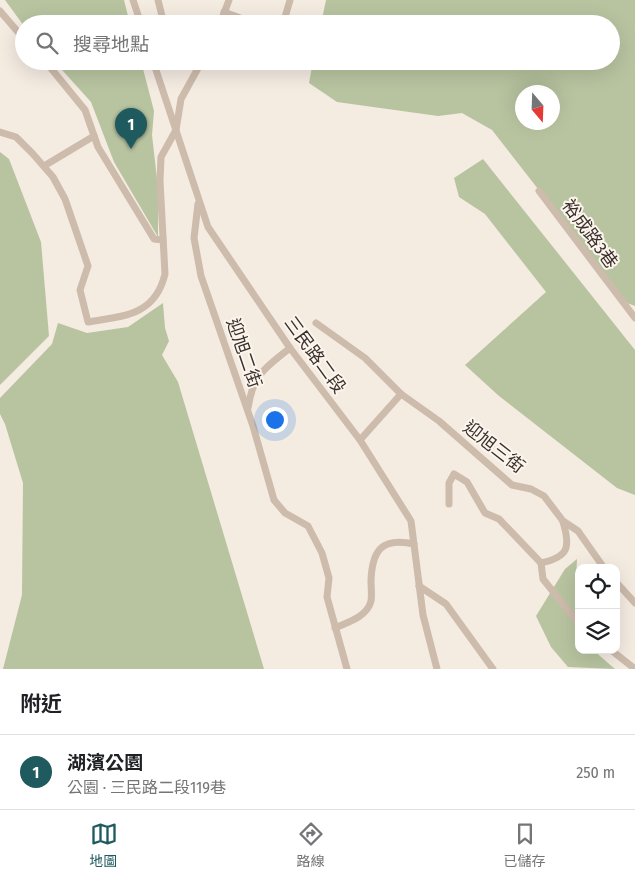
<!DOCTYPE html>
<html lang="zh-TW">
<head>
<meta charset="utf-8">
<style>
	:root { --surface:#fff; --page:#f2f2f2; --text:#202124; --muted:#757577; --line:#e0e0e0; --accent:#1f5a5e }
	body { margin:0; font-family:"Fira Sans Condensed","Noto Sans TC",sans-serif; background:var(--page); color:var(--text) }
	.controls { position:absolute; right:15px; bottom:15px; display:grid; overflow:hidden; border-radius:10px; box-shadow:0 5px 20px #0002 }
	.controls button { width:45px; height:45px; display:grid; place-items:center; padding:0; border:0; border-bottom:1px solid var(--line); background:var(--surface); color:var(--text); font:25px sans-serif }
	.compass { position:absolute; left:515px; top:85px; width:45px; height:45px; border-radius:50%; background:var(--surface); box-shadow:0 5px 20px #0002; rotate:161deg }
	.you { position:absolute; left:274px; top:419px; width:18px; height:18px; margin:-12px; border:4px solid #fff; border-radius:50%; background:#1a73e8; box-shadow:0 0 0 8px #1a73e833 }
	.badge { display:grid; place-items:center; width:32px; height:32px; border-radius:50%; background:var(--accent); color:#fff; font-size:16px; font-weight:700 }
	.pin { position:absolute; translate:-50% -41px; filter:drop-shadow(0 1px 2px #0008) }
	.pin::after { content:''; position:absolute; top:26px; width:18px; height:15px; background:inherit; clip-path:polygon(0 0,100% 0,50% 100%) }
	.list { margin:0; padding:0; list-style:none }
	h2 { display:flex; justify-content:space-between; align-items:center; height:65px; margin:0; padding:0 20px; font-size:21px }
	h2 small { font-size:16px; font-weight:400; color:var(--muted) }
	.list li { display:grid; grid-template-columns:32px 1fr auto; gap:15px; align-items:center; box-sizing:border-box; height:75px; padding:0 20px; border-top:1px solid var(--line) }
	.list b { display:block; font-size:19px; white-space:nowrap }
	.list p { margin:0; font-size:16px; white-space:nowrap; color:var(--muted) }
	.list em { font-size:16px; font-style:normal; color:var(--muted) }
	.icon { flex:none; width:28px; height:28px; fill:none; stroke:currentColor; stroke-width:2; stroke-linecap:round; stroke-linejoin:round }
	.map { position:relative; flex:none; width:635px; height:669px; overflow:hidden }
	.search { position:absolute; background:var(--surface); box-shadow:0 5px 20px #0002; left:15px; right:15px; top:15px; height:55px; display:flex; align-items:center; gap:12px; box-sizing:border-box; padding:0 18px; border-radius:28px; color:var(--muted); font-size:19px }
	.sheet { height:140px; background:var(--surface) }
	nav { display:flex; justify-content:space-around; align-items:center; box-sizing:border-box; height:70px; border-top:1px solid var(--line); background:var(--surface); font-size:14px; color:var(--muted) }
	nav a { display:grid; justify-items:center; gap:2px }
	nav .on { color:var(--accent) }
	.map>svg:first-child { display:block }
	.green { fill:#b8c4a0; fill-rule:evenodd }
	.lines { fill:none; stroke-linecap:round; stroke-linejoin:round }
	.minor { stroke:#cdbbac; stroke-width:7 }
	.labels { text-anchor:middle; stroke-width:4; stroke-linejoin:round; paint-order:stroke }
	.street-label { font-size:18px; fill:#3b302b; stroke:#fbf5ee }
</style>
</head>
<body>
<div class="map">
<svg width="635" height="669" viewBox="0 0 635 669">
	<rect width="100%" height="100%" fill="#f4ebe1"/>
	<g class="green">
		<polygon points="5,0 124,0 130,24 24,24 24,26"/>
		<path d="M 326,0 L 635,0 L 635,306 L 627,303 L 492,130 L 462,113 L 438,116 L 337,102 L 309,83 L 313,61 L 611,61 L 611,24 L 321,24 ZM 522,92 L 552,92 L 552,122 L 522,122 Z"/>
		<polygon points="54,61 141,61 154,111 152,135 158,188 158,237 114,162 91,102"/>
		<polygon points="0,152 9,159 41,242 49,336 0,385"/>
		<polygon points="483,159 635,350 635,495 617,488 499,396 465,365 546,292 485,214 459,197 454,178"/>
		<polygon points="163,303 165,328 169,341 162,355 178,382 264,669 3,669 22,595 23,483 5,424 0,414 0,398 52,344 58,323 87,333 128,327"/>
		<path d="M 577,559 C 575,590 579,619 579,650 L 593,650 L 615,669 L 568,667 L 551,647 L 536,616 L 565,569 Z"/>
	</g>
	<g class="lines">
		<g class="minor">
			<polyline points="133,0 141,24"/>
			<polyline points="158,0 164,24"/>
			<polyline points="0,11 24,39"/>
			<polyline points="224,12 257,24"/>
			<polyline points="220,24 229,0"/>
			<polyline points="283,24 290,0"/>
			<polyline points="45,61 85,110 98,147 154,239 163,240"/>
			<polyline points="153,61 208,227 290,348 360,440 411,521 423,615 437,669"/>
			<path d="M 0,132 L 16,137 L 33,154 L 53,177 L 65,199 L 88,266 L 80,290 L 88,322 C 123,316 155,316 165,274 L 160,181 L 161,157 L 176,130 L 181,99 L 202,61"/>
			<polyline points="44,166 94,136"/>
			<polyline points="539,191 635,318"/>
			<polyline points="198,204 194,238 201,276 253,426 274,500 285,513 308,526 322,553 329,578 327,597 347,669"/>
			<polyline points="316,323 365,358 401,394"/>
			<path d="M 248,408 C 253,374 265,368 290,348"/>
			<polyline points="360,440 401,394 439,421 512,485 531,489 544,496 563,521 578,531 604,568"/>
			<polyline points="449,504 449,483 454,474 467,482 485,513 499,519 541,563"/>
			<path d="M 563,522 C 571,548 568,557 541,563 L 543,579 L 579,624"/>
			<polyline points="616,582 635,603"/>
			<polyline points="419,586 446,604 493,669"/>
			<path d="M 335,628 C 348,622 367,617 371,601 C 372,595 371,587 371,581 C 372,550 382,537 414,544"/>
			<polyline points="611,650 635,669"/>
		</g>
	</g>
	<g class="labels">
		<g class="street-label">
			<text transform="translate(590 234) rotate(54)" y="6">裕成路3巷</text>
			<text transform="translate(244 353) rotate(71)" y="6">迎旭二街</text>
			<text transform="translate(315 355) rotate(54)" y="6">三民路二段</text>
			<text transform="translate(494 447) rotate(38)" y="6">迎旭三街</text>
		</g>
	</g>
</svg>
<div class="controls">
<button><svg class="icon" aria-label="locate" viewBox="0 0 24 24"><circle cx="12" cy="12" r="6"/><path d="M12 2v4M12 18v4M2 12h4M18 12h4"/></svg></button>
<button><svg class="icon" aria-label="layers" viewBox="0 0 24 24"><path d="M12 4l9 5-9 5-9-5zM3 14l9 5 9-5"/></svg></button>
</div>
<svg class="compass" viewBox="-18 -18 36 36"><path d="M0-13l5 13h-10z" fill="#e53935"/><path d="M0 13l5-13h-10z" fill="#757577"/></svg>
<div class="you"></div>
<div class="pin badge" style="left:131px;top:149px">1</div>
<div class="search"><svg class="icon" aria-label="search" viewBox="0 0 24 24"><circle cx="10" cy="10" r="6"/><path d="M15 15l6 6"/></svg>搜尋地點</div>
</div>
<section class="sheet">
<h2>附近<small></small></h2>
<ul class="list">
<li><span class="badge">1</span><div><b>湖濱公園</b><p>公園 · 三民路二段119巷</p></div><em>250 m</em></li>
</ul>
</section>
<nav>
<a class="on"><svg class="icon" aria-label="map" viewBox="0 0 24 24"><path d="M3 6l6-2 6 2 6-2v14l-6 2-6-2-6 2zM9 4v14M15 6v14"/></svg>地圖</a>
<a><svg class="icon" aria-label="directions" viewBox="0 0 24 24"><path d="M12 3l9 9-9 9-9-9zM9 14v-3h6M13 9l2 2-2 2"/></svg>路線</a>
<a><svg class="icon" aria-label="saved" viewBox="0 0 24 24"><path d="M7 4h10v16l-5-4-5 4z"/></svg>已儲存</a>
</nav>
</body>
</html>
